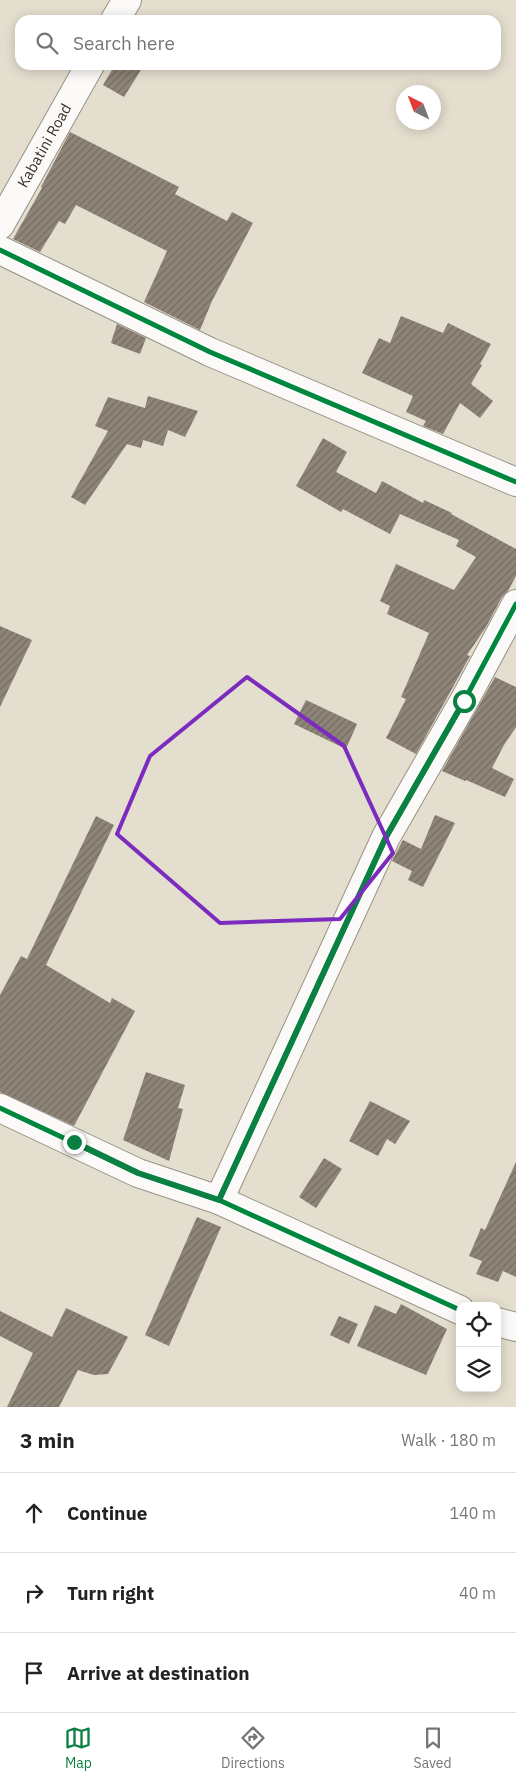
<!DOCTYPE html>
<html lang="en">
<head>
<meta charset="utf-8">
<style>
	:root { --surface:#fff; --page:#f2f2f2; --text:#222; --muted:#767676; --line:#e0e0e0; --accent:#0b8043 }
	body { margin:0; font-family:"IBM Plex Sans",sans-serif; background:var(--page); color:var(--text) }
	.controls { position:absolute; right:15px; bottom:15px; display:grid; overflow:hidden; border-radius:10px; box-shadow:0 2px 12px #0003 }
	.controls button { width:45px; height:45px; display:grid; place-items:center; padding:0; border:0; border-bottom:1px solid var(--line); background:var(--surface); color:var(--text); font:25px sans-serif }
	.compass { position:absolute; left:396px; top:85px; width:45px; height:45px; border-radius:50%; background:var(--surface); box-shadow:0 2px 12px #0003; rotate:318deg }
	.stop { position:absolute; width:15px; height:15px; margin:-11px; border:4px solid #0b8043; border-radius:50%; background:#fff }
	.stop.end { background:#0b8043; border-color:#fff; box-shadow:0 1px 5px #0008 }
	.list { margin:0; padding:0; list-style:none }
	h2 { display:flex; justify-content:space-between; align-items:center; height:65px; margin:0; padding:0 20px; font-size:21px }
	h2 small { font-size:16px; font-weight:400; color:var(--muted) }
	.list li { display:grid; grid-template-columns:32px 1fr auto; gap:15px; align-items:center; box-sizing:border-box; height:80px; padding:0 20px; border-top:1px solid var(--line) }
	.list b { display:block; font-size:19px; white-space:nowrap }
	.list em { font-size:16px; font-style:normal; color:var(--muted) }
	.icon { flex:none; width:28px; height:28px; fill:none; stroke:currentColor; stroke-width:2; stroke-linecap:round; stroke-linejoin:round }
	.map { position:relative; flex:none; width:516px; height:1407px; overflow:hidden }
	.search { position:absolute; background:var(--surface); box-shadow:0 2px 12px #0003; left:15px; right:15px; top:15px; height:55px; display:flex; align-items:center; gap:12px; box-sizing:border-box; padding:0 18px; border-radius:15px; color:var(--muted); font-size:19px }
	.sheet { height:305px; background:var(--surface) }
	nav { display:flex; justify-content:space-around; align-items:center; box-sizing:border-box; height:70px; border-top:1px solid var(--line); background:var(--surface); font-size:14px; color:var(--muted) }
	nav a { display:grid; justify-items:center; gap:2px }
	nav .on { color:var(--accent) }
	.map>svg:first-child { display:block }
	.building { fill:url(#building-hatch) }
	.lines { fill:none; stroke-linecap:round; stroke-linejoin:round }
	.minor-casing { stroke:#979386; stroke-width:30 }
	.minor { stroke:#fbfaf8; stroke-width:28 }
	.cycleway-casing { stroke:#fff; stroke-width:8 }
	.cycleway { stroke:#00873e; stroke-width:5 }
	.route { stroke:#0b8043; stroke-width:6 }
	.marked { fill:none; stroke:#7b2cbf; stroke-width:4; stroke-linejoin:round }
	.labels { text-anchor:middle; stroke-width:5; stroke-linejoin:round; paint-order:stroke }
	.street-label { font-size:15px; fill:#373328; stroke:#fff }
</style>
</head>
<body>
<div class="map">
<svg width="516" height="1407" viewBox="0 0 516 1407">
	<defs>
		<pattern id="building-hatch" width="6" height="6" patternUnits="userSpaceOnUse" patternTransform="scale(1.25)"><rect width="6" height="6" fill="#8e8477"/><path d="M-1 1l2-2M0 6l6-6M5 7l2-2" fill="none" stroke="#756d62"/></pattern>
	</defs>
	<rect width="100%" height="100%" fill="#e4dece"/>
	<g class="building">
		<polygon points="115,65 144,65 124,97 103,85"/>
		<polygon points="70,132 179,187 175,194 227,221 232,212 253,223 212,301 200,330 144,302 167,251 76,205 65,224 59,221 40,252 13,239 42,188 41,187"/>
		<polygon points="401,316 443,333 448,323 491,344 480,364 482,365 471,384 493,401 480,418 460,403 443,434 423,426 426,421 406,412 413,396 362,373 379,338 390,343"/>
		<polygon points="117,324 146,338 140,354 111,343"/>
		<polygon points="148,396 198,411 185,437 168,430 163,446 143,440 141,448 127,444 85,505 71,497 108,431 95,426 108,397 145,408"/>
		<polygon points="323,438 347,452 336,472 376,493 382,481 423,503 424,500 452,513 451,514 516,549 516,576 508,591 502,597 486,627 467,655 470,656 416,754 386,738 406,699 401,697 429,633 387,614 390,606 380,601 396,564 454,590 476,557 456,546 459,540 400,514 390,534 343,509 341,512 296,486"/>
		<polygon points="0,626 32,640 0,707"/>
		<polygon points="495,677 516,687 516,727 504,745 492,768 514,779 505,797 466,780 465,781 442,771"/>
		<polygon points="306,700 357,724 346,749 294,724"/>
		<polygon points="435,815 455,823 423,887 408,880 412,871 392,861 403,840 421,849"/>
		<polygon points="96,816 114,825 46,965 110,1003 112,998 135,1011 74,1126 0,1092 0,995 21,956 27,959"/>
		<polygon points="146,1072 185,1085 178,1108 183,1109 169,1161 123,1140"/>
		<polygon points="370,1101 410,1121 395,1144 387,1139 378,1156 349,1141"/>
		<polygon points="324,1158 342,1169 316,1208 299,1197"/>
		<polygon points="516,1162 516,1277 503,1271 498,1282 476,1274 482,1261 469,1256 481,1228 485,1230"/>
		<polygon points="197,1217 221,1227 169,1346 145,1335"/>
		<polygon points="401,1304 447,1329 426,1375 357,1346 375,1305 396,1314"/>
		<polygon points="66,1308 128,1337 108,1374 94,1375 78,1370 59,1407 7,1407 33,1353 0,1336 0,1311 52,1337"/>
		<polygon points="339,1316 358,1324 349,1344 330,1335"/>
	</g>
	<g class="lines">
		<g class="minor-casing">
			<g id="minor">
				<polyline points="115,20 127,0"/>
				<path id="s1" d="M 0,225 L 90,65"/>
				<polyline points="0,250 210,352 516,482"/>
				<polyline points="0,1108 138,1173 219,1200 460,1310"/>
				<polyline points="219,1200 386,837 464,701 516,604"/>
				<polyline points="497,1322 516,1327"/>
			</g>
		</g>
		<use href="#minor" class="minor"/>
		<g class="cycleway-casing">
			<g id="cycleway">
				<polyline points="0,250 210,352 516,482"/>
				<polyline points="0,1108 138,1173 219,1200 460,1310"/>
				<polyline points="219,1200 386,837 464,701 516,604"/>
			</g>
		</g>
		<use href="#cycleway" class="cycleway"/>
	</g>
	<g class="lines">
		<polyline class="route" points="74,1142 138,1173 219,1200 386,837 464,701"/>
	</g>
	<path class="marked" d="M 247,677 L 344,746 L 393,853 L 340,919 L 220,923 L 117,834 L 150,756 Z"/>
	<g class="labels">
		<g class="street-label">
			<text dy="5" stroke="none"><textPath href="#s1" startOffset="91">Kabatini Road</textPath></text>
		</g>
	</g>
</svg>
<div class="controls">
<button><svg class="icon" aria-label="locate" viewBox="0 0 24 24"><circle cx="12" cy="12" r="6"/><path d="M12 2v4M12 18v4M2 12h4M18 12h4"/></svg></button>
<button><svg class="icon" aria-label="layers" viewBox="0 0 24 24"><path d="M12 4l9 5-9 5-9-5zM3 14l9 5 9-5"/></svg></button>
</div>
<svg class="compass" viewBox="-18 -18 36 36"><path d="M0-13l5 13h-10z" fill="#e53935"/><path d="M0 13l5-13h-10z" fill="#767676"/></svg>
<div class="stop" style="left:464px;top:701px"></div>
<div class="stop end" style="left:74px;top:1142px"></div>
<div class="search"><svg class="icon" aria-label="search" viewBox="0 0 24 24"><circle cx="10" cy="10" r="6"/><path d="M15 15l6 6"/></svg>Search here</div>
</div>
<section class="sheet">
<h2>3 min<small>Walk · 180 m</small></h2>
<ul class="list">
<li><svg class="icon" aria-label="ahead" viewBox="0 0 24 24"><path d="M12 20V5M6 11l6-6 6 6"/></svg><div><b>Continue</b></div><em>140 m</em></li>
<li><svg class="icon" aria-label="right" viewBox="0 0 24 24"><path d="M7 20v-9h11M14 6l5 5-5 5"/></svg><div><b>Turn right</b></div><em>40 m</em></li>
<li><svg class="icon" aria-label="arrive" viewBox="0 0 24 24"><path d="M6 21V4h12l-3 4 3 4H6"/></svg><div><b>Arrive at destination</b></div></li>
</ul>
</section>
<nav>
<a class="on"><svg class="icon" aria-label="map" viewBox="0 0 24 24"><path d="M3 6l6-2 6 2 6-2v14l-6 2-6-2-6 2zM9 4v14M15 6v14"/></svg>Map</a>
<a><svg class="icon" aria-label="directions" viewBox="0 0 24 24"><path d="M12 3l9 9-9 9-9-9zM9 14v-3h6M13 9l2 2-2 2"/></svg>Directions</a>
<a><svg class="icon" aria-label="saved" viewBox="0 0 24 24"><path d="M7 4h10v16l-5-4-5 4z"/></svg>Saved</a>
</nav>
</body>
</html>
